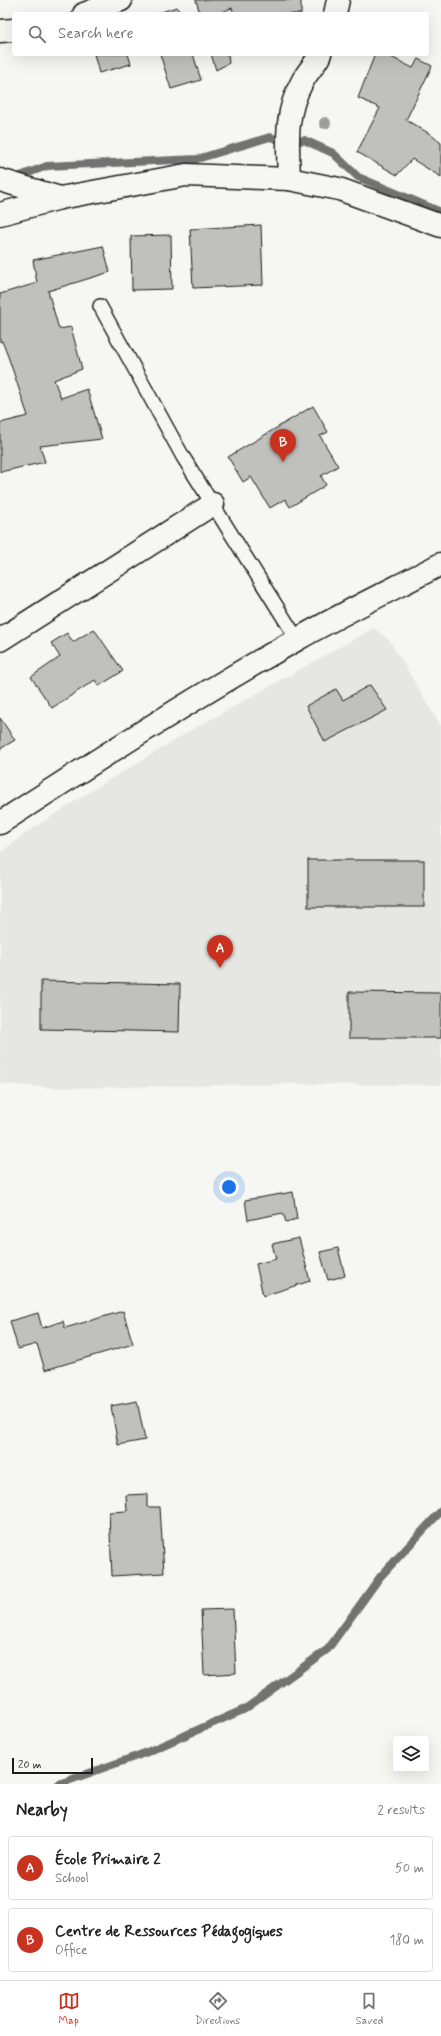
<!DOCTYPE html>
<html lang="en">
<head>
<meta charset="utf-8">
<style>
	:root { --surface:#fff; --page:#f6f6f6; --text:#222; --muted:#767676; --line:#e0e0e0; --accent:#c8321e }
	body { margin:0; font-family:Mynerve,sans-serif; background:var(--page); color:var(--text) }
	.controls { position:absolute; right:12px; bottom:12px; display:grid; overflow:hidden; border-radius:4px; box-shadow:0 4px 16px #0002 }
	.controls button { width:36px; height:36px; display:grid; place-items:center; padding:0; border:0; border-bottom:1px solid var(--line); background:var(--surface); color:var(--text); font:20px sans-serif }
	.scale { position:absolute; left:12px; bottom:10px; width:81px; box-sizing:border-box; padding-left:4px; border:2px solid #1c1c1c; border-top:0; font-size:11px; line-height:14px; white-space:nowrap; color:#1c1c1c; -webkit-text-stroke:3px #f6f6f2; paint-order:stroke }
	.you { position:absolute; left:229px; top:1187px; width:14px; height:14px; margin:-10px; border:3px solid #fff; border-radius:50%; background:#1a73e8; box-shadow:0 0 0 6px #1a73e833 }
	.badge { display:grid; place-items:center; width:26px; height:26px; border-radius:50%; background:var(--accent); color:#fff; font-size:13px; font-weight:700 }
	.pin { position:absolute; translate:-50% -33px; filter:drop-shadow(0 1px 2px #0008) }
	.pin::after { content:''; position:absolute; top:21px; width:14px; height:12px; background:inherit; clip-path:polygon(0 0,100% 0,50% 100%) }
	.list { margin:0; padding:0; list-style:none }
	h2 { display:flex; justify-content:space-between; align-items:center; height:52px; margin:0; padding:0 16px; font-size:17px }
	h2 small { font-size:13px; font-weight:400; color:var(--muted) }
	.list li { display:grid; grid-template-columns:26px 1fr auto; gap:12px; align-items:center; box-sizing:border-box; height:64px; margin:0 8px 8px; padding:0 8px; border:1px solid var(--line); border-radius:4px }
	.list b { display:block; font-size:15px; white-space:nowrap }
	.list p { margin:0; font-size:13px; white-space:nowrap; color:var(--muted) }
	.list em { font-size:13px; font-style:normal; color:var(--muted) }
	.icon { flex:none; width:22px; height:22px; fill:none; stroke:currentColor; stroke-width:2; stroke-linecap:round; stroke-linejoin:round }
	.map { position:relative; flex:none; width:441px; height:1784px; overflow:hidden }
	.search { position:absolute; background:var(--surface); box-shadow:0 4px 16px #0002; left:12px; right:12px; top:12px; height:44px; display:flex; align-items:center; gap:10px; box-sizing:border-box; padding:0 14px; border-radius:4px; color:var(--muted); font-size:15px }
	.sheet { height:196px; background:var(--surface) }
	nav { display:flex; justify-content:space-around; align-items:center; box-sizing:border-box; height:56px; border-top:1px solid var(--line); background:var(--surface); font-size:11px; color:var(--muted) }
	nav a { display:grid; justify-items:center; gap:2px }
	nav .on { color:var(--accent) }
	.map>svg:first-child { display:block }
	.built { fill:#e6e6e2 }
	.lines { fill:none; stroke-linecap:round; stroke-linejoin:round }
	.stream { stroke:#727271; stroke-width:8 }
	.building { fill:#c0c0bd; stroke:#1c1c1c }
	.lane-casing { stroke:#1c1c1c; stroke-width:16 }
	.street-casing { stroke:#1c1c1c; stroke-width:25 }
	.secondary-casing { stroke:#1c1c1c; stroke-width:25 }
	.lane { stroke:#f6f6f2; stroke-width:13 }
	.street { stroke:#f6f6f2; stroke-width:22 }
	.secondary { stroke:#f6f6f2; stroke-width:22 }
	.tree { fill:#9d9d9b }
</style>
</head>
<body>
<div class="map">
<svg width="441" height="1784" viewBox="0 0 441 1784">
	<rect width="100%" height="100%" fill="#f6f6f2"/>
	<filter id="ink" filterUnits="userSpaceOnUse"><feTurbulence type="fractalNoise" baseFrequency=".025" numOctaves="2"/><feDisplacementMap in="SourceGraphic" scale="8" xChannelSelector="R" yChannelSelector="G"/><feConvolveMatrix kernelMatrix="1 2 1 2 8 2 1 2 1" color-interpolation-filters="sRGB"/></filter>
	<g filter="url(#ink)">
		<polygon class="built" points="374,628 390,641 441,726 441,1085 292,1084 58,1088 0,1084 0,853 23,835 94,789 195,728"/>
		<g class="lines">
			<g class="stream">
				<polyline points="12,179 47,166 197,159 270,137 289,143 304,140 333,153 358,177 441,212"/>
				<polyline points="59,1784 145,1753 245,1709 328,1649 380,1577 441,1511"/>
			</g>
		</g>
		<g class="building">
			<polygon points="196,0 301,0 301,14 283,14 282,12 281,14 234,14 232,8 217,14 200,14"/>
			<polygon points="177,7 180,14 155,14"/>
			<polygon points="94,54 128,54 131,64 99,73"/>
			<polygon points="160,54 193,54 201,80 171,89"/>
			<polygon points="211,54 228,54 229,63 216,70"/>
			<polygon points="375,54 385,54 413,68 418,59 432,66 406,120 430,134 441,143 441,177 412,159 397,175 357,152 380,108 358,98"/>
			<polygon points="261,225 263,285 193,288 190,229"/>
			<polygon points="171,235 172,289 132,290 131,236"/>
			<polygon points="103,246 110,272 48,291 59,329 71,327 82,369 54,380 61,398 87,389 102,439 40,446 45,462 0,472 0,423 28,416 9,359 2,341 0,342 0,294 37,283 33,260"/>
			<polygon points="313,406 328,432 320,436 338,466 321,476 326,485 290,507 285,499 270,508 251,477 243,482 228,457"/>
			<polygon points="94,629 123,671 99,686 95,680 52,708 31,677 60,657 51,643 67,633 73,642"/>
			<polygon points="370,685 387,710 325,742 306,706 336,689 343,700"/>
			<polygon points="0,718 15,740 0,749"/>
			<rect x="308" y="860" width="116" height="47"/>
			<polygon points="41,981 180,984 179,1032 41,1029"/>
			<polygon points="349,992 441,993 441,1038 349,1038"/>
			<polygon points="293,1192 297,1219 286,1222 283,1213 248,1220 245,1200"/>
			<polygon points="299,1238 310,1281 263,1296 256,1264 276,1259 272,1244"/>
			<polygon points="338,1248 345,1276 328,1280 320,1252"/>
			<polygon points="123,1311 133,1344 45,1370 37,1344 18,1349 10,1321 38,1313 42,1328 63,1321 65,1328"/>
			<polygon points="137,1401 145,1440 118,1445 111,1406"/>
			<polygon points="147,1494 147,1507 160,1507 164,1573 112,1576 109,1512 127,1511 126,1495"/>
			<polygon points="233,1609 236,1673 204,1675 201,1610"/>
		</g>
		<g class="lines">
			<g class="lane-casing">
				<polyline id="lane" points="100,306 183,457 297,639"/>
			</g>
			<g class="street-casing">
				<g id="street">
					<polyline points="84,14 121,0"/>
					<polyline points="335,14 338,0"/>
					<polyline points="0,31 14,30"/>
					<path d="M 289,179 C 288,144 284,115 302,82 C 307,72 316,64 320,54"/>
					<polyline points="0,180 60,198"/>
					<polyline points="0,214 60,198 186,175 289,179 339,189 441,226"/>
					<polyline points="0,640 213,504"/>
				</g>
			</g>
			<g class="secondary-casing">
				<path id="secondary" d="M 0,823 C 97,760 195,697 296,640 C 343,613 393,589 441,564"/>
			</g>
			<use href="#lane" class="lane"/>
			<use href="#street" class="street"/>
			<use href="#secondary" class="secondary"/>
		</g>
		<circle class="tree" cx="325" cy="123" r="6"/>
	</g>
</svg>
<div class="controls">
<button><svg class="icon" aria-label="layers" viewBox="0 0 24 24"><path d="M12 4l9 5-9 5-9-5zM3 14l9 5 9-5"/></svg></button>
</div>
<div class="scale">20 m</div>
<div class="you"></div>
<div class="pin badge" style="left:220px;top:968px">A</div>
<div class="pin badge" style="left:283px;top:462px">B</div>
<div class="search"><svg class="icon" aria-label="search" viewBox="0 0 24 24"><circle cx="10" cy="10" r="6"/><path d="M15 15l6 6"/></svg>Search here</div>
</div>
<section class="sheet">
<h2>Nearby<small>2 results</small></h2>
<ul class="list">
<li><span class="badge">A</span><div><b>École Primaire 2</b><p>School</p></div><em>50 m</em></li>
<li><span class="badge">B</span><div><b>Centre de Ressources Pédagogiques</b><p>Office</p></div><em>180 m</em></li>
</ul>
</section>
<nav>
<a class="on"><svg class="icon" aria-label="map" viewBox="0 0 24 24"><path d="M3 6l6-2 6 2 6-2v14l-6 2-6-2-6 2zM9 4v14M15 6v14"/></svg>Map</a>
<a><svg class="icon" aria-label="directions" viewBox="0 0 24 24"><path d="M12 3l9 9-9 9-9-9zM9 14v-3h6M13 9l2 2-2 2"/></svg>Directions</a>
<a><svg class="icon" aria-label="saved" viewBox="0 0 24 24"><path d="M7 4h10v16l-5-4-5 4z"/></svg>Saved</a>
</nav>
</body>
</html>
